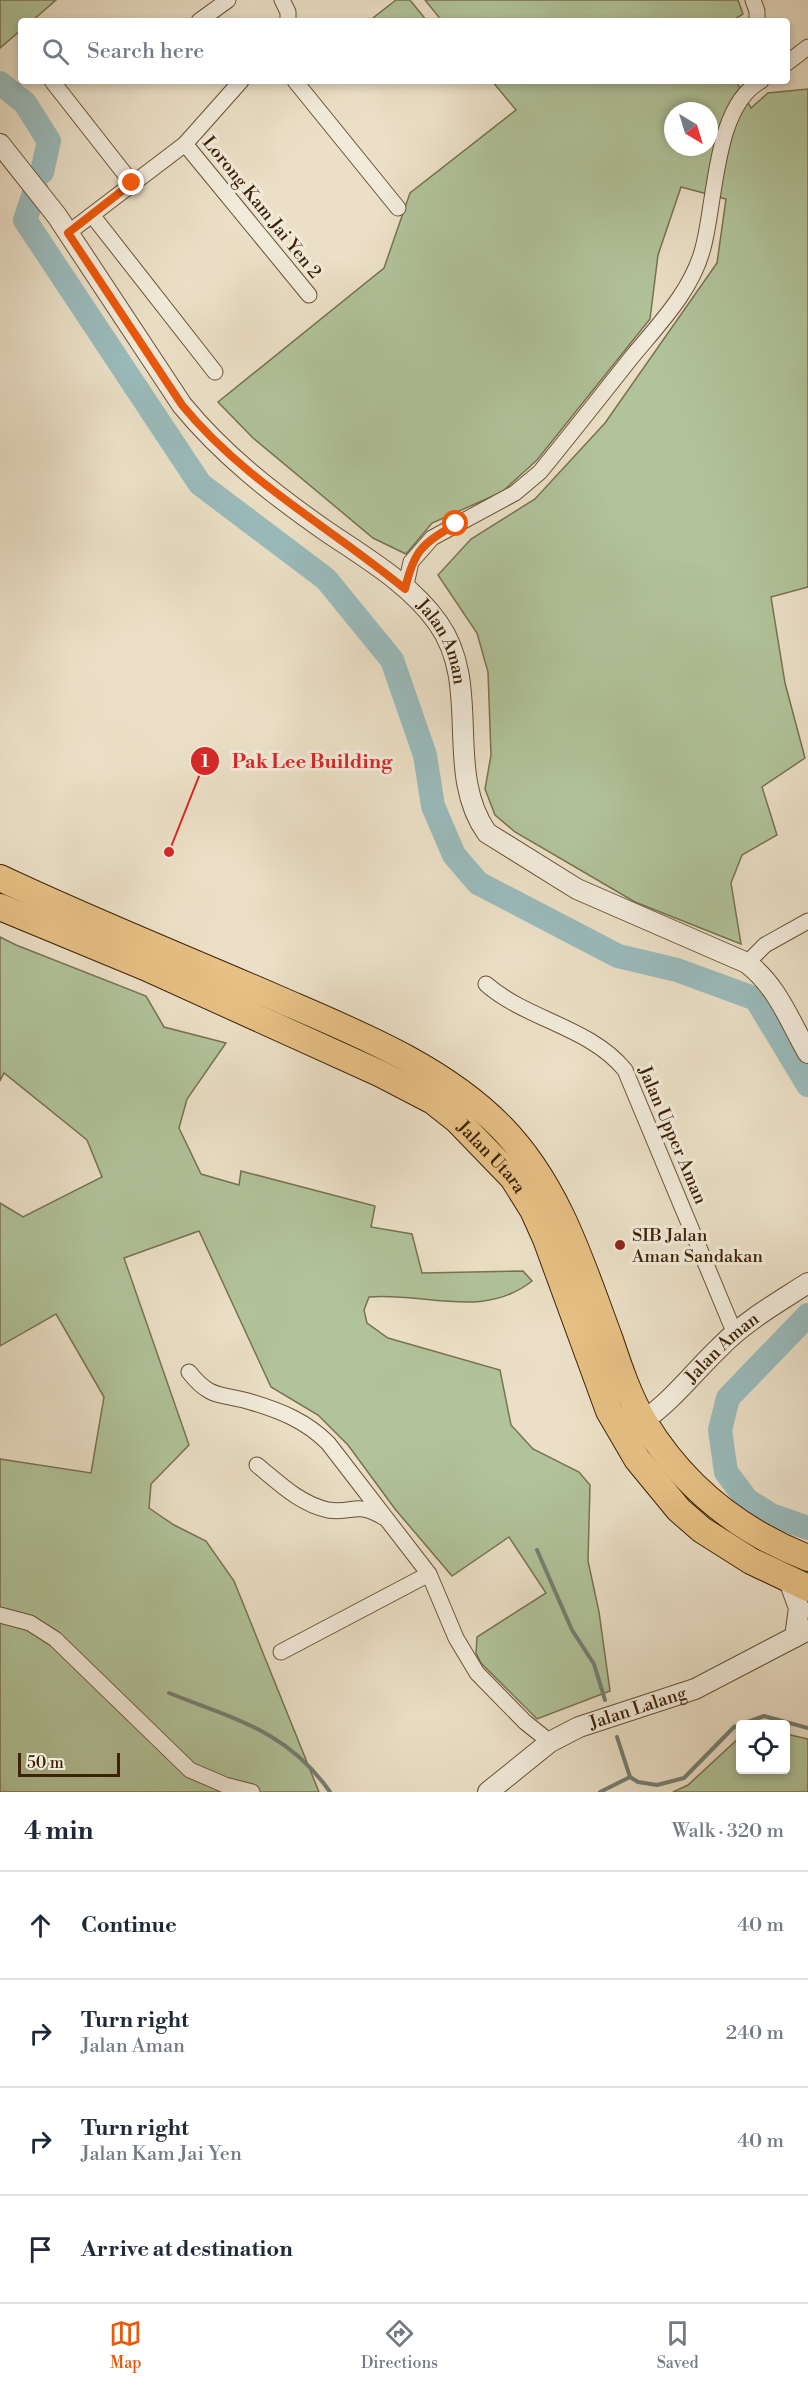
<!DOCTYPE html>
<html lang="en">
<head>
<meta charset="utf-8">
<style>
	:root { --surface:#fff; --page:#f2f2f3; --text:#1f2937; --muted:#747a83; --line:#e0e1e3; --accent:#ea580c }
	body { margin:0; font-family:"Libre Bodoni",serif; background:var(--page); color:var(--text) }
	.controls { position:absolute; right:18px; bottom:18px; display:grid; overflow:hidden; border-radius:6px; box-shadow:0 3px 9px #0003 }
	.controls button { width:54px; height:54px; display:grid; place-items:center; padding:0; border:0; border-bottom:2px solid var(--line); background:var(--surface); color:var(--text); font:30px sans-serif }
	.compass { position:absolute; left:664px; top:102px; width:54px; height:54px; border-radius:50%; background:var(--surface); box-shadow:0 3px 9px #0003; rotate:142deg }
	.scale { position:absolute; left:18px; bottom:15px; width:102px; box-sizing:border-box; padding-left:6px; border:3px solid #3e2205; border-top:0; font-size:16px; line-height:21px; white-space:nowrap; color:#3e2205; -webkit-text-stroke:4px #f2ebdb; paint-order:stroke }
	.stop { position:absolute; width:18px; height:18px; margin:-14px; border:4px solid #ea580c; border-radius:50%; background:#fff }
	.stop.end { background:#ea580c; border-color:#fff; box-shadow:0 2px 6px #0008 }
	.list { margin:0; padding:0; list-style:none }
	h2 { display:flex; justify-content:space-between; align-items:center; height:78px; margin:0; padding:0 24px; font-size:26px }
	h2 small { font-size:20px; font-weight:400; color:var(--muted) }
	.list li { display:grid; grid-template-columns:39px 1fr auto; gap:18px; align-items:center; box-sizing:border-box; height:108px; padding:0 24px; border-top:2px solid var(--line) }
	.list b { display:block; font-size:22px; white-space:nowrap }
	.list p { margin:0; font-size:20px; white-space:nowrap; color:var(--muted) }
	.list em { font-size:20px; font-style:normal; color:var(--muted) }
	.icon { flex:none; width:33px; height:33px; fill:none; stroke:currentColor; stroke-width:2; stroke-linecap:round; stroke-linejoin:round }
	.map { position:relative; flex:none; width:808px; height:1792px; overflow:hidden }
	.search { position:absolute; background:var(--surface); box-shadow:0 3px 9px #0003; left:18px; right:18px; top:18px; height:66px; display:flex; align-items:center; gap:15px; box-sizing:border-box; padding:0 21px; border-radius:6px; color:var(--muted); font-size:22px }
	.sheet { height:510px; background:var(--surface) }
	nav { display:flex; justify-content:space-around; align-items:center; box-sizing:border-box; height:84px; border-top:2px solid var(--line); background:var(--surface); font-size:16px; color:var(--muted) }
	nav a { display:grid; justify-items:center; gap:3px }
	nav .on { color:var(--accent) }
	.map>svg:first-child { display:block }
	.green { fill:#b1c39a; stroke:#787250; stroke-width:1.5; fill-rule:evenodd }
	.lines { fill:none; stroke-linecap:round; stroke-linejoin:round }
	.stream { stroke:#757e73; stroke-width:4 }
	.river { stroke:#9abbbc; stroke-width:24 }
	.minor-casing { stroke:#695236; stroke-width:17 }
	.tertiary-casing { stroke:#695236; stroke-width:22 }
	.trunk-casing { stroke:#3e2205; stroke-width:28 }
	.minor { stroke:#f2ebdb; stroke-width:15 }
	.tertiary { stroke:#f2ebdb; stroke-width:20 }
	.trunk { stroke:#e6c084; stroke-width:26 }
	.route { stroke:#ea580c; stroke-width:8 }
	.poi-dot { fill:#8f2418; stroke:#f2ebdb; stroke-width:2 }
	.labels { text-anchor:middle; stroke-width:6; stroke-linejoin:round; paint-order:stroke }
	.street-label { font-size:18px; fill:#3e2205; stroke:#f2ebdb }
	.poi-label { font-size:18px; fill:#3e2205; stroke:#f2ebdb; text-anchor:start }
	.leader { fill:none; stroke:#d62828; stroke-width:2 }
	.callout-dot { fill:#d62828; stroke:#f2ebdb; stroke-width:2 }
	.mark-label { font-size:18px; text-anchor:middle; font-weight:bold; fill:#fff }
	.callout-label { font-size:20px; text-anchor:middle; font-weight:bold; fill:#d62828; stroke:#f2ebdb; stroke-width:6; stroke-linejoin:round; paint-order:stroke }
</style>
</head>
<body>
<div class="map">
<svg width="808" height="1792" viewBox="0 0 808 1792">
	<rect width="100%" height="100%" fill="#ebe0c7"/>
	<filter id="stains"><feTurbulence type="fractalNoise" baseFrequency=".00333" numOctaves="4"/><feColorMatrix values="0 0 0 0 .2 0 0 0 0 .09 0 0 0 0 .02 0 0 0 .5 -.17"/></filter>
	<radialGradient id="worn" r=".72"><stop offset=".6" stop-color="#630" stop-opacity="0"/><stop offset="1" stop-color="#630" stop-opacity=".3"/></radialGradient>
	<g class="green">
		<polygon points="0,0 56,0 32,21 21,21 21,30 0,48"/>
		<polygon points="396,0 410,0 427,21 375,21 373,18"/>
		<polygon points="425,0 738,0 743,14 732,21 442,21"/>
		<path d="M 492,81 L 736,81 L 751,108 L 768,93 L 808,89 L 808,587 L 771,597 L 785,683 L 805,758 L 762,787 L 777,835 L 742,855 L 731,883 L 741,944 L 635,902 L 515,832 L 495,815 L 485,789 L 491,755 L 488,672 L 477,633 L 438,575 L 471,539 L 535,499 L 605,423 L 717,263 L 726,199 L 681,187 L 658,255 L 650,319 L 537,460 L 502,492 L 432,523 L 406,554 L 373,538 L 253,438 L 218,402 L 384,268 L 410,193 L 516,110 ZM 673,111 L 709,111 L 709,147 L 673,147 Z"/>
		<path d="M 0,937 L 16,945 L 146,996 L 164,1027 L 226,1043 L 187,1099 L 179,1128 L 201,1174 L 239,1185 L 241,1171 L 375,1206 L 371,1227 L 412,1234 L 422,1273 L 523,1271 L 532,1281 C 483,1320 425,1292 369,1297 L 364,1310 L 367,1323 L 388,1338 L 500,1370 L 511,1425 L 533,1449 L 579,1472 L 590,1485 L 588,1561 L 599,1612 L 610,1691 L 537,1719 L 481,1663 L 476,1653 L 477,1637 L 546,1593 L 509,1537 L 452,1576 L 395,1509 L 348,1445 L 318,1415 L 271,1387 L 199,1231 L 124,1258 L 189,1445 L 151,1484 L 149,1508 L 174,1525 L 206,1541 L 234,1581 L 319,1792 L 0,1792 L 0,1459 L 91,1473 L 104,1397 L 56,1314 L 0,1346 L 0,1203 L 23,1217 L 102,1177 L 87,1140 L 4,1073 L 0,1081 Z"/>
		<polygon points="786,1734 808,1739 808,1792 673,1792 688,1785 740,1737 740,1770 786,1770"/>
	</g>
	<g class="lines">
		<g class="stream">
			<polyline points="537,1550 572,1630 594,1664 605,1700"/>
			<path d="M 169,1693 C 234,1719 288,1731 330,1792"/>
			<polyline points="617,1737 630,1777 638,1782 657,1785 684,1778 734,1727 764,1716 808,1728"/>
			<polyline points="600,1792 630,1777"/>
		</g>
		<g class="river">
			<polyline points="0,83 25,103 49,141 42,172"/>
			<polyline points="36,188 25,220 200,484 326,579 392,660 425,755 433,806 454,855 478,883 618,956 677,970 756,999 808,1085"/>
			<polyline points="808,1315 728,1398 720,1430 726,1472 747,1500 771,1515 808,1528"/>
		</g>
		<g class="minor-casing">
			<g id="minor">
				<polyline points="282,0 288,12 288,21"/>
				<polyline points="753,0 757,11 757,21"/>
				<polyline points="199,21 228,0"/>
				<polyline points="787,63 808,47"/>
				<polyline points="52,81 132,183"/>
				<polyline points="295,81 398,208"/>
				<polyline points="185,144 309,295"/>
				<polyline points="92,215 215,372"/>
				<polyline points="68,233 185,144 241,81"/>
				<path d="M 405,589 L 411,562 L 432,538 L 515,493 L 540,472 C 571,434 601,396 631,358 C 658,325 692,291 703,248 C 716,201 714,106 761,81"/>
				<polyline points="747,963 765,945 808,921"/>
				<path d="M 486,984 C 527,1020 590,1027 625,1070 L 735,1334"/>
				<path d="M 189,1372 C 211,1400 221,1393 251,1402 C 281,1411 306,1421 328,1443 L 429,1574 L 456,1638 L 477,1673 L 525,1722 L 550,1742"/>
				<path d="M 257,1465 C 279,1483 300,1504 328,1510 C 353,1514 356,1501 383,1517"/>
				<polyline points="0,1615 30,1623 55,1639 190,1770 225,1785 252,1792"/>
				<polyline points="281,1652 429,1574"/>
			</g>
		</g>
		<g class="tertiary-casing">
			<g id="tertiary">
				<path id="s1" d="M 0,144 L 57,216 L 182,405 C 223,455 273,494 326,531 C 364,557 411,584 438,623 C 483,686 443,771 487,833 L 577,889 L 747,963 C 778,987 789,1020 808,1053"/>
				<path id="s2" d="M 643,1421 C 673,1400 693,1373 719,1348 C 745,1321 777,1303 808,1283"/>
				<polyline points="788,1578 799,1608 795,1637"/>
				<path id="s3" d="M 488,1792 L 550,1742 L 579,1727 L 695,1689 L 808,1630"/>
			</g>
		</g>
		<g class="trunk-casing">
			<g id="trunk">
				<path d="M 0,878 C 91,921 184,958 276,998 C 354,1032 442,1066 502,1128 C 559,1187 582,1265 610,1340 C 619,1367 629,1397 644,1422 C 683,1486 739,1531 808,1558"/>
				<path id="s4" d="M 0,907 L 145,967 L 381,1074 L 433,1101 L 457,1120 L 513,1178 L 533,1210 L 546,1239 L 609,1411 L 637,1459 L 679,1510 L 702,1530 L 751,1561 L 808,1588"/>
			</g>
		</g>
		<use href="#minor" class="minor"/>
		<use href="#tertiary" class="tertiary"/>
		<use href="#trunk" class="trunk"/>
	</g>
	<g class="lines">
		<path class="route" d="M 132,183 L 68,233 L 182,405 C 244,481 330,527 405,589 C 414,550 422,544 456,524"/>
	</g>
	<circle class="poi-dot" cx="620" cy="1245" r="6"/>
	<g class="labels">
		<g class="street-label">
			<text transform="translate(262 207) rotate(51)" y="6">Lorong Kam Jai Yen 2</text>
			<text dy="6" stroke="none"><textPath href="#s1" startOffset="675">Jalan Aman</textPath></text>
			<text transform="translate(673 1135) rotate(67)" y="6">Jalan Upper Aman</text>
			<text dy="6" stroke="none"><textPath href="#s4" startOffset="556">Jalan Utara</textPath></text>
			<text dy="6" stroke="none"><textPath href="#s2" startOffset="108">Jalan Aman</textPath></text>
			<text dy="6" stroke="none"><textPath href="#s3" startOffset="174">Jalan Lalang</textPath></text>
		</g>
		<g class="poi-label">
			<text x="632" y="1241">SIB Jalan<tspan x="632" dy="21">Aman Sandakan</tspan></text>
		</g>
	</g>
	<path class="leader" d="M169 852L205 761"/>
	<g class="callout-dot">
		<circle cx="169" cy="852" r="6"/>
		<circle cx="205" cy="761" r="15"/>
	</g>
	<g class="mark-label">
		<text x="205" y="767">1</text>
	</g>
	<g class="callout-label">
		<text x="312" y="768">Pak Lee Building</text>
	</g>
	<rect width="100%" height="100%" filter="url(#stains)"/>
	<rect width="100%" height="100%" fill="url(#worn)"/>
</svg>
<div class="controls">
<button><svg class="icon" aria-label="locate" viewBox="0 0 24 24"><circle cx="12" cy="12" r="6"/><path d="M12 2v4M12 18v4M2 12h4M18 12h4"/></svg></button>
</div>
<svg class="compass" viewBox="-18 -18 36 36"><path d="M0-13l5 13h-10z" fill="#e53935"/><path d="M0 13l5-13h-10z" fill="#747a83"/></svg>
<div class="scale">50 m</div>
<div class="stop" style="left:456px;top:524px"></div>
<div class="stop end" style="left:132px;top:183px"></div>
<div class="search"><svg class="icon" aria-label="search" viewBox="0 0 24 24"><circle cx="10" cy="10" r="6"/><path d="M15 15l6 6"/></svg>Search here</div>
</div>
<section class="sheet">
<h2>4 min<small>Walk · 320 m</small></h2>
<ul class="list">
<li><svg class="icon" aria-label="ahead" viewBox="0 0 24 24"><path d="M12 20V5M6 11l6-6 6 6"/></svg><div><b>Continue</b></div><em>40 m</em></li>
<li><svg class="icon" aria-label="right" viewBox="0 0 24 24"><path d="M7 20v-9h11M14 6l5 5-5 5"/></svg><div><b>Turn right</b><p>Jalan Aman</p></div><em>240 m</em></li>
<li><svg class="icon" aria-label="right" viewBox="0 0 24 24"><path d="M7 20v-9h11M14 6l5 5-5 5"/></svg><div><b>Turn right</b><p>Jalan Kam Jai Yen</p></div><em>40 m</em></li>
<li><svg class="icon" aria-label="arrive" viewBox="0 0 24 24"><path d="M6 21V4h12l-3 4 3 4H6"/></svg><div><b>Arrive at destination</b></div></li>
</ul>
</section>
<nav>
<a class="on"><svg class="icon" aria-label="map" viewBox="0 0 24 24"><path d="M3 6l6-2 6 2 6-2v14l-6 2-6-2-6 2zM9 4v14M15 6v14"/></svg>Map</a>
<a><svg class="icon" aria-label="directions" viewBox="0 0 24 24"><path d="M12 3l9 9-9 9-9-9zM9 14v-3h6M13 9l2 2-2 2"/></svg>Directions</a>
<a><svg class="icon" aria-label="saved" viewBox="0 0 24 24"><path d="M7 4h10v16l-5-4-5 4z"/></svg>Saved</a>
</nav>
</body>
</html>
